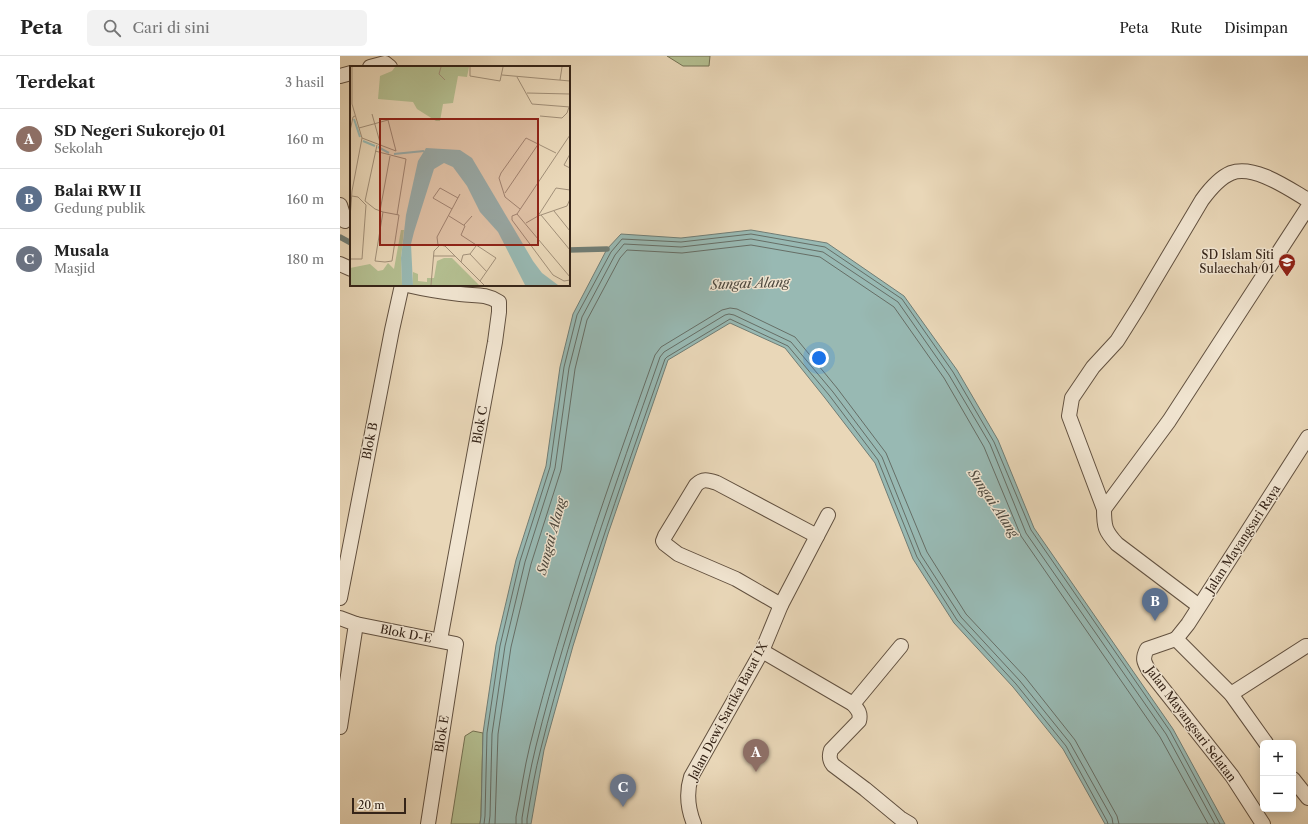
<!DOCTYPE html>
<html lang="id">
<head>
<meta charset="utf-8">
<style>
	:root { --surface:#fff; --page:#f2f2f2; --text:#222; --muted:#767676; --line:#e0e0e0; --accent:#b45309 }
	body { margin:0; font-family:"Libre Caslon Text",serif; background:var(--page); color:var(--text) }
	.controls { position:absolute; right:12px; bottom:12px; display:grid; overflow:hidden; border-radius:6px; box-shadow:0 2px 10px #0003 }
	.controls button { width:36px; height:36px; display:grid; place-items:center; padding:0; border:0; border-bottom:1px solid var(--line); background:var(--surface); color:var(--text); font:20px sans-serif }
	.scale { position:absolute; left:12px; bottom:10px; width:54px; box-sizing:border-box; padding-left:4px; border:2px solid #352418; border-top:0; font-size:11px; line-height:14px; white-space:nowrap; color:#352418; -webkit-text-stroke:3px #f1e5d1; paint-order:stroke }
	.you { position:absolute; left:479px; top:302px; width:14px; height:14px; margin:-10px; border:3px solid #fff; border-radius:50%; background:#1a73e8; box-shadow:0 0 0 6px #1a73e833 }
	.badge { display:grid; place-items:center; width:26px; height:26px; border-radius:50%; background:var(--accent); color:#fff; font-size:13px; font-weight:700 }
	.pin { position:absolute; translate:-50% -33px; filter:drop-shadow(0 1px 2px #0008) }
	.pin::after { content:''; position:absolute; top:21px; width:14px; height:12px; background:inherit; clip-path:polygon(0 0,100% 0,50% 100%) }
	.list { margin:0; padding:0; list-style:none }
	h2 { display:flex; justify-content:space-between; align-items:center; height:52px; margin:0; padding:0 16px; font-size:17px }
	h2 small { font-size:13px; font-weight:400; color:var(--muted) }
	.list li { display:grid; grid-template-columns:26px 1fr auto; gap:12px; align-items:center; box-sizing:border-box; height:60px; padding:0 16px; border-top:1px solid var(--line) }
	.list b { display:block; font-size:15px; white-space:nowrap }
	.list p { margin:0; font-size:13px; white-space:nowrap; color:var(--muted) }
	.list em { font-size:13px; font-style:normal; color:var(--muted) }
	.icon { flex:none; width:22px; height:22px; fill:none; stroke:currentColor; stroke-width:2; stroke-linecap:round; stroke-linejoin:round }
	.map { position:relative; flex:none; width:968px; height:768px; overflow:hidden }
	header { display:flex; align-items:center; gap:24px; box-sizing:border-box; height:56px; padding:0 20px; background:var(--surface); border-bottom:1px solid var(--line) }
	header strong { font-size:19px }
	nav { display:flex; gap:22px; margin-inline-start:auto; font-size:14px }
	.search { width:280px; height:36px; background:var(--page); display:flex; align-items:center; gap:10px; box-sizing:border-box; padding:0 14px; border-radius:6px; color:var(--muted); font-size:15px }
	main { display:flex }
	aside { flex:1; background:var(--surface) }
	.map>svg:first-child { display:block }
	.green { fill:#b4bf91; stroke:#747254 }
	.water { fill:#98b9b3; stroke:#707d75 }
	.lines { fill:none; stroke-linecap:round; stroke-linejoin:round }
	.shore { stroke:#666e66; stroke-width:1 }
	.stream { stroke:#707d75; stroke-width:5.5 }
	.street-casing { stroke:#625140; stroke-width:16 }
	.street { stroke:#f1e5d1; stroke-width:14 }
	.labels { text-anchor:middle; stroke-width:3; stroke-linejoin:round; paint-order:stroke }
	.poi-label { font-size:12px; fill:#352418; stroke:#f1e5d1; text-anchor:end }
	.street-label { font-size:12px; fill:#352418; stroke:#f1e5d1 }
	.water-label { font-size:13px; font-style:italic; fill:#4e493f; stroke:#f1e5d1 }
	.inset-river { fill:none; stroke:#98b9b3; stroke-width:2 }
	.inset-road { fill:none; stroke:#a18f78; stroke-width:1 }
	.view { fill:#8f2418; fill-opacity:0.15; stroke:#8f2418; stroke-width:2 }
	.inset-edge { fill:none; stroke:#352418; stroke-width:2 }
</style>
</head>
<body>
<header>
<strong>Peta</strong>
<div class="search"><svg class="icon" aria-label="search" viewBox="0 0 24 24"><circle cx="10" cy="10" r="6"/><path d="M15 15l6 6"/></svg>Cari di sini</div>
<nav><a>Peta</a><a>Rute</a><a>Disimpan</a></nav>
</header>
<main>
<aside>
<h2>Terdekat<small>3 hasil</small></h2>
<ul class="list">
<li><span class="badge" style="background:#8d6e63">A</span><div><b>SD Negeri Sukorejo 01</b><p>Sekolah</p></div><em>160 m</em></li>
<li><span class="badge" style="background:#5c6f8a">B</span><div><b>Balai RW II</b><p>Gedung publik</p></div><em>160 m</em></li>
<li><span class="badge" style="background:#6b7280">C</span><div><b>Musala</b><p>Masjid</p></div><em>180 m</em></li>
</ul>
</aside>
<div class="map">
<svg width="968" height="768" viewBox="0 0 968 768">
	<rect width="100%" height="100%" fill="#e9d7b8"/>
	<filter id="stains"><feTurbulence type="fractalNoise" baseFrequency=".005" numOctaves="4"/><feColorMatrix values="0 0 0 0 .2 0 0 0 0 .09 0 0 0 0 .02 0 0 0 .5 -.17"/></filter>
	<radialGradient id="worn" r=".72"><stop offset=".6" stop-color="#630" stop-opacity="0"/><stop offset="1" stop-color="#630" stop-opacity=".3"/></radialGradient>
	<g class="green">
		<polygon points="327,0 370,0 369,10 343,10"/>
		<polygon points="133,675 143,677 141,760 140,768 111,768 125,680"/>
	</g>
	<polygon class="water" points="411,174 487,187 564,240 617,314 658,384 694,472 833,673 885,768 765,768 723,693 673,631 614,567 573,503 535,407 485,342 445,292 390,267 328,304 268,478 233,590 204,694 191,768 140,768 141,760 143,677 156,589 176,504 206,410 220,311 233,258 267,193 281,178 341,182"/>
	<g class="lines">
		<g class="shore">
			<polyline points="144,768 145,760 147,677 160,590 180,505 210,411 224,311 237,259 271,196 282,183 341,186 411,178 485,191 562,243 613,316 654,386 691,474 830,675 880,768"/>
			<polyline points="149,768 150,760 152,678 165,590 185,506 215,412 229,312 242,261 275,199 284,188 341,191 411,183 483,196 558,246 609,319 650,388 686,477 826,678 875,768"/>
			<polyline points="155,768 158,678 171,591 191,508 221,414 235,313 247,264 280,202 287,194 342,197 411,189 480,201 554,251 604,322 644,391 681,480 820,681 868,768"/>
			<path d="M 176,768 L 176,761 C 181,737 184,713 190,689 C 223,557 269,428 315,299 L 321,291 L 382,254 L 390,252 L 397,253 L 455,281 L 497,332 L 546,397 L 587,496 L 626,558 L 685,621 L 735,684 L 777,760 L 779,768"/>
			<path d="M 182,768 L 182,762 C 186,738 190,714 196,690 C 229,558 275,430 320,301 L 324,296 L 385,259 L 389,258 L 394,259 L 451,286 L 493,336 L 542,401 L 581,499 L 621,561 L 680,625 L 730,687 L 772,762 L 773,768"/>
			<path d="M 187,768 L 187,763 C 191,739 195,715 201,692 C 234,560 280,431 325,303 L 327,301 L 390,263 L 448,290 L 489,339 L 538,404 L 577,501 L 617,564 L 676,628 L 726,690 L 767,765 L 768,768"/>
		</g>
		<g class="stream">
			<polyline points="0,181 11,187"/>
			<polyline points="229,194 267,193"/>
		</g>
		<g class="street-casing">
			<g id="street">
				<polyline points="30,11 45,7 50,11"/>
				<polyline points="0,20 11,17"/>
				<polyline points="0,149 5,165"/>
				<polyline points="0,208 11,213"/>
				<path d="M 67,229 C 84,233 102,236 120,238 C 136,240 144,237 159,246 L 159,256 L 155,286 L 100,584"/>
				<polyline points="764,453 829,365 968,151"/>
				<polyline points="0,542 52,274 62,229"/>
				<path d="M 441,549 L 396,523 L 338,498 L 325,488 L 323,485 L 325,480 L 356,429 C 363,422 368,424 377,427 L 477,480"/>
				<path d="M 859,550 L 777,488 C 765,475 764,471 764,453 L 729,360 L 732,342 L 753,311 L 777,285 L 799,250 L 862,144 C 870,133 879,122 891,117 C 914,108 949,133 968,144"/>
				<polyline points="0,562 16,568 0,671"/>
				<polyline points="16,568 116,588 88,768"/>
				<path d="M 836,583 L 807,593 C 802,603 804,606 809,615 L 892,720 L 923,768"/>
				<polyline points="836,583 848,568 904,481 968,381"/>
				<polyline points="836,583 891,638 926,687"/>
				<path d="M 422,595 L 513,648 C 518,654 521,657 519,665 L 491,694 C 489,700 489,704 493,709 L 525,733 L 560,762 L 570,768"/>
				<polyline points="891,638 966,590 968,590"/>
				<polyline points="513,648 561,590"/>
				<polyline points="953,723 968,742"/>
				<path d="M 354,768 C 348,753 346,737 351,721 L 422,595 L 441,549 L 488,459"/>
			</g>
		</g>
		<use href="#street" class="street"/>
	</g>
	<defs>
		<g id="school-pin" transform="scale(0.9)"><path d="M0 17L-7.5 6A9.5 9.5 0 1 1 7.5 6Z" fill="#8f2418" stroke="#f1e5d1"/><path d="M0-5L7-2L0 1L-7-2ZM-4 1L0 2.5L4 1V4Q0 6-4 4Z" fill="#fff"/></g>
	</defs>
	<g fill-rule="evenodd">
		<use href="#school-pin" x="947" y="206"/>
	</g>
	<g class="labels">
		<g class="poi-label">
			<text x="934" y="203">SD Islam Siti<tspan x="934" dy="14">Sulaechah 01</tspan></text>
		</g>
		<g class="street-label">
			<text transform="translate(140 369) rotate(-80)" y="4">Blok C</text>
			<text transform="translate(30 385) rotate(-79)" y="4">Blok B</text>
			<text transform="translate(903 483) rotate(-57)" y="4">Jalan Mayangsari Raya</text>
			<text transform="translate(66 578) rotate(11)" y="4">Blok D-E</text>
			<text transform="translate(388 655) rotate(-62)" y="4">Jalan Dewi Sartika Barat IX</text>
			<text transform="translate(851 668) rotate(53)" y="4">Jalan Mayangsari Selatan</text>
			<text transform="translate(102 678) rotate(-81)" y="4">Blok E</text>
		</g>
		<g class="water-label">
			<text transform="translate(410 227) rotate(-2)" y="5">Sungai Alang</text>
			<text transform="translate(654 447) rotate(56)" y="5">Sungai Alang</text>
			<text transform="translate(211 480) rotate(-75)" y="5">Sungai Alang</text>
		</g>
	</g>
	<g transform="translate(10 10)">
		<rect width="220" height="220" fill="#e9d7b8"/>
		<path d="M 45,1 L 119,1 L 117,11 L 108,10 L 103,37 L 93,38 L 90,55 L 86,55 L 67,43 L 63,36 L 28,33 L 30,10 L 42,5 ZM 51,164 L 54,164 L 51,192 L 52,219 L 0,219 L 0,202 L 20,198 L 28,205 L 33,204 L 38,197 L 44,203 ZM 94,192 L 102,192 L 129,219 L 63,219 L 63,206 L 68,208 L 68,215 L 77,216 L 77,212 L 84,212 L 87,195 Z" fill="#b4bf91"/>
		<path d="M 76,82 L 110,84 L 122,92 L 183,195 L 192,207 L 208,219 L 175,219 L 148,166 L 130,146 L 117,120 L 103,101 L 94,97 L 84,103 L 64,166 L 61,178 L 63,219 L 52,219 L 51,192 L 56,149 L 68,95 Z" fill="#98b9b3"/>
		<path class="inset-river" d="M 4,53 L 10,71M 13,75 L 25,80M 28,81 L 39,87M 44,88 L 74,85"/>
		<path class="inset-road" d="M 2,1 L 2,38 L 9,62 L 12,72 L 46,85 L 38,54 L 9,62M 91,1 L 89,8 L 95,14M 120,1 L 120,10 L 150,15 L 153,1M 152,9 L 220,15M 167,11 L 182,38 L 220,41M 210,14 L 212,1M 177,27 L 220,28M 22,48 L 31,80M 190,50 L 212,52 L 217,47 L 219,41M 0,65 L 3,51 L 5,50M 27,79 L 15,135 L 25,143 L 33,146 L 25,195 L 35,196 L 42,195 L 49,149 L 33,146M 25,85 L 56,93 L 47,149M 220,88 L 214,99 L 220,102M 155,127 L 189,77M 102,143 L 83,132 L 90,122 L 108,132M 170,143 L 155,131 L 149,112 L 151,107 L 176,72 L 206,87M 30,145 L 40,90M 204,145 L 220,165M 167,148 L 162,150 L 162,154 L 203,209 L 214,215 L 220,214M 167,148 L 220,69M 167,148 L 220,211M 191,149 L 220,184M 99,150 L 115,160 L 111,169 L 146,192 L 130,215M 188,150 L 206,122 L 220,124M 0,152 L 2,125 L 12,72M 176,157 L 188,150 L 217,140 L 220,133M 114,159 L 122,150M 88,179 L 87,171 L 110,128M 120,188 L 137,206M 83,190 L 105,190M 0,193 L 12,193 L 16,139 L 8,131 L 2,130M 111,196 L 113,189 L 120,188 L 126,180M 81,219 L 84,185 L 90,179 L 95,180 L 134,219"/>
		<path class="view" d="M 30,53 L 188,53 L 188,179 L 30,179 Z"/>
		<rect width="220" height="220" class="inset-edge"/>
	</g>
	<rect width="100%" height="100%" filter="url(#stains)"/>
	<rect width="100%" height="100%" fill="url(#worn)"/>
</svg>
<div class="controls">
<button>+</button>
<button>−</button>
</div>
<div class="scale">20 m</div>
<div class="you"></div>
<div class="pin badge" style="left:416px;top:716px;background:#8d6e63">A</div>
<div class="pin badge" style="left:815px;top:565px;background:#5c6f8a">B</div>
<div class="pin badge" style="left:283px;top:751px;background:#6b7280">C</div>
</div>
</main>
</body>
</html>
